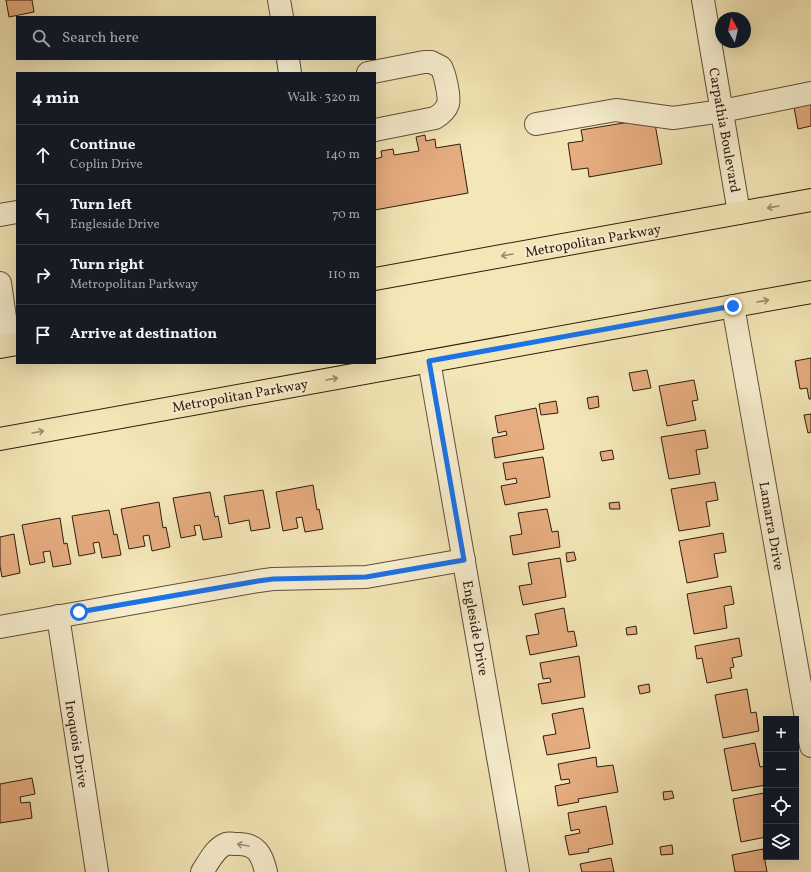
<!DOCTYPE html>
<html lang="en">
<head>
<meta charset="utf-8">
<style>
	:root { --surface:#171b24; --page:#20242c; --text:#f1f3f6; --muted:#9ea1a6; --line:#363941 }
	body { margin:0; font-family:Vollkorn,serif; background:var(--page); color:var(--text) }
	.controls { position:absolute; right:12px; bottom:12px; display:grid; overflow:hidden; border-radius:0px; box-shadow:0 4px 16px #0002 }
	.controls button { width:36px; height:36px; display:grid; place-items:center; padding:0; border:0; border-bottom:1px solid var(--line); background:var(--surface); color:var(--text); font:20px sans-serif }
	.compass { position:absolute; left:715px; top:12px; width:36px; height:36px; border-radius:50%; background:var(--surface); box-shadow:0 4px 16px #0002; rotate:352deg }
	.stop { position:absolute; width:12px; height:12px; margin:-9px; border:3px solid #1a73e8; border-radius:50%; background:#fff }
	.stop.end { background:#1a73e8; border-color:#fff; box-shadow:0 1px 4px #0008 }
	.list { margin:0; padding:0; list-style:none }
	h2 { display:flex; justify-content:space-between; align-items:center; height:52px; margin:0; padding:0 16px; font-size:17px }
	h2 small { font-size:13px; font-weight:400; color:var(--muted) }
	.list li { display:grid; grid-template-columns:26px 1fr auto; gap:12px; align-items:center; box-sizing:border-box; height:60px; padding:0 16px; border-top:1px solid var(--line) }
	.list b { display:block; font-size:15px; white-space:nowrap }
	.list p { margin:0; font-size:13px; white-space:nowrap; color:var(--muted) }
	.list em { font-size:13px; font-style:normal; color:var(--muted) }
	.icon { flex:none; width:22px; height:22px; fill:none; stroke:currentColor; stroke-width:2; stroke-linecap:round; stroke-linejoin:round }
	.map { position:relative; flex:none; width:811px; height:872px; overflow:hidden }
	.search { position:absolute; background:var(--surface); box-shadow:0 4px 16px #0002; left:16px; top:16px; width:360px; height:44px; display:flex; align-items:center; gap:10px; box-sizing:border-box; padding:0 14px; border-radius:0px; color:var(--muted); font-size:15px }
	.panel { position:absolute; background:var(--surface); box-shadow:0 4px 16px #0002; left:16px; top:72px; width:360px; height:292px; border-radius:0px }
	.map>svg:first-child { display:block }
	.building { fill:#e6ad80; stroke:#301b11 }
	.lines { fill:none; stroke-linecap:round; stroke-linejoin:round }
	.minor-casing { stroke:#614e3a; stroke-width:24 }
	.major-casing { stroke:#301b11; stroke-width:24 }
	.minor { stroke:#f8efd0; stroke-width:22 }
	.major { stroke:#f4e7b7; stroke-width:22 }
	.oneway { stroke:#9c8b6c }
	.oneway2 { stroke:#9e907a }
	.route { stroke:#1a73e8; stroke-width:5 }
	.labels { text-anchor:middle; stroke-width:4; stroke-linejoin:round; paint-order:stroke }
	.street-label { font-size:14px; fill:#301b11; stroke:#f8efd0 }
</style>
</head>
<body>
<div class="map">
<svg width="811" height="872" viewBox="0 0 811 872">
	<rect width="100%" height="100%" fill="#f4e7b7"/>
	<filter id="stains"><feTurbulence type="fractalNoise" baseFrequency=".005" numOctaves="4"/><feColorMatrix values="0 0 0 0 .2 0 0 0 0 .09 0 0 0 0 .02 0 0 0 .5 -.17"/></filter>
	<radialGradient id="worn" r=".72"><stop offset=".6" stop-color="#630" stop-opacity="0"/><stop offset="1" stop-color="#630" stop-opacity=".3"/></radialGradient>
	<g class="building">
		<polygon points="6,0 32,0 34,12 9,17"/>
		<polygon points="811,104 811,126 798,129 794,107"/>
		<polygon points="654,118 662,164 589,177 588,168 572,170 568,143 583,141 581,130"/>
		<polygon points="425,135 426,141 435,139 436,148 460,144 468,193 375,210 375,159 382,157 381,151 393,149 394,155 419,151 416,137"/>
		<polygon points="811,358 811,399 809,399 807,388 800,389 795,361"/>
		<polygon points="647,370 651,388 633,391 629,373"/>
		<polygon points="694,380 698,400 692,401 696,420 667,426 659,386"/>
		<polygon points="598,396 599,407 589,409 587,398"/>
		<polygon points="556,401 558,413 541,415 539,404"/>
		<polygon points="536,408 544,449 495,458 492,438 507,435 506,431 498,433 495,416"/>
		<polygon points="811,414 811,432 808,433 804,415"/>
		<polygon points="705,430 708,448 696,450 700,474 669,479 661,437"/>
		<polygon points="612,450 614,459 602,461 600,452"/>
		<polygon points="543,457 550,497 505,505 501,486 517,483 516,478 506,480 503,463"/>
		<polygon points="715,482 718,500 706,502 710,526 679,531 671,489"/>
		<polygon points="313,485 317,510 319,509 323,529 305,532 302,517 296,518 298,528 283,531 276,492"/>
		<polygon points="263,490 270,528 251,531 249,520 229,524 224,496"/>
		<polygon points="210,492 215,517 218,516 222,537 203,540 200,525 194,526 196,535 181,538 173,498"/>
		<polygon points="159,502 163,528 166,527 170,547 152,551 149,535 143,536 145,546 129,549 121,509"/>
		<polygon points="619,502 620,509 610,509 609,503"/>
		<polygon points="547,509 552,532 558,531 560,547 513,555 510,536 522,534 518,513"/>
		<polygon points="109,510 114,535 117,534 121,555 102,558 99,542 93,543 95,553 79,556 72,516"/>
		<polygon points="60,518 64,544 67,543 71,564 53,567 50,551 43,552 45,562 30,565 22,525"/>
		<polygon points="723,533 726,552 714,554 718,577 687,583 679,541"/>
		<polygon points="14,534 20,573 2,577 0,566 0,537"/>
		<polygon points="574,552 576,560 567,562 566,553"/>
		<polygon points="560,558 566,597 523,605 519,586 532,584 528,563"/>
		<polygon points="731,586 734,604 724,606 727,628 694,634 687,594"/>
		<polygon points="564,608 568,632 574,631 577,646 530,655 526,636 539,634 535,614"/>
		<polygon points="636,626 637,634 627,635 626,628"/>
		<polygon points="739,638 742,656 732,658 734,667 730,668 732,678 707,683 702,658 697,659 695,646"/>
		<polygon points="579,656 585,697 542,704 538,684 551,682 550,678 543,679 540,663"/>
		<polygon points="649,684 650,692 640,694 638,686"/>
		<polygon points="747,689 751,713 756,712 759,731 723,738 715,695"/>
		<polygon points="583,708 590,748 547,755 543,736 556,734 552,714"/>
		<polygon points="755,743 760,767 765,766 766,785 732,791 724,749"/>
		<polygon points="596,757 597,767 613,765 618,792 578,799 579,802 558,806 555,786 570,783 569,779 561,780 558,764"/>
		<polygon points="32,778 35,794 20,797 21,803 30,802 32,818 0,823 0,784"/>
		<polygon points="672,791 674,798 664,800 663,792"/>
		<polygon points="764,793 766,802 766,837 741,842 733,799"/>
		<polygon points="606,806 613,844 588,849 589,852 569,855 565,836 580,833 579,829 571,831 568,813"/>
		<polygon points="672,845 673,854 661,855 660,847"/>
		<polygon points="763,849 767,872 735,872 732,855"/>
		<polygon points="611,858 614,872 582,872 580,864"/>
	</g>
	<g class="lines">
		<g class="minor-casing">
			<g id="minor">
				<polyline points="279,0 282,17"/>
				<polyline points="703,0 739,213"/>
				<polyline points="288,59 290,73"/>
				<path d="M 368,73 L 424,62 L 431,62 L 441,67 C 445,74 450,97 448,104 C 446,110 440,115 435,118 L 375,130"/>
				<polyline points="536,124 616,110 673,118 722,111 811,93"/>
				<polyline points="0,215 17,212"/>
				<polyline points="0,283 9,345"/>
				<polyline points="733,306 811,746"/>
				<polyline points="429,361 518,872"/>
				<polyline points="58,616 97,872"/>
				<polyline points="0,627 258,581 273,579 366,577 464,560"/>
				<path d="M 202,872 C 208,863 215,848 226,844 C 229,843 233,844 236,844 C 256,843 262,854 266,872"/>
			</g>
		</g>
		<g class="major-casing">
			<g id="major">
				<polyline points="375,279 811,200"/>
				<polyline points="0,347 17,344"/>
				<polyline points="0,439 811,292"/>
			</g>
		</g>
		<use href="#minor" class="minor"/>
		<use href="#major" class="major"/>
	</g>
	<defs><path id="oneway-shaft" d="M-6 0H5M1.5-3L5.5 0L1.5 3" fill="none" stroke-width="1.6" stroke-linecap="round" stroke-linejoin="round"/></defs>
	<g class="oneway">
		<use href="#oneway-shaft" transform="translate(773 207) rotate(170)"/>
		<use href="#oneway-shaft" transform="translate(507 255) rotate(170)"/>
		<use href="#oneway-shaft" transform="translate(763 301) rotate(-10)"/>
		<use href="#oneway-shaft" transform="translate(332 379) rotate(-10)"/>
		<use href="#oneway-shaft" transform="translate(38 432) rotate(-10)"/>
	</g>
	<use class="oneway2" href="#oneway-shaft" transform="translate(243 845) rotate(-170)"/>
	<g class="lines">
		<polyline class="route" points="79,612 258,581 273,579 366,577 464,560 429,361 733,306"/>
	</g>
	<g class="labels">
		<g class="street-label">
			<text transform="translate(725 130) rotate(80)" y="5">Carpathia Boulevard</text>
			<text transform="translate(593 240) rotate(-10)" y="5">Metropolitan Parkway</text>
			<text transform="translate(240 395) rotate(-10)" y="5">Metropolitan Parkway</text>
			<text transform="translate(772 526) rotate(80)" y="5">Lamarra Drive</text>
			<text transform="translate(476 628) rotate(80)" y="5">Engleside Drive</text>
			<text transform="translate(77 744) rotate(81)" y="5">Iroquois Drive</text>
		</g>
	</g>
	<rect width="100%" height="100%" filter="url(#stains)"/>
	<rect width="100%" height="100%" fill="url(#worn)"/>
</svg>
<div class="controls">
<button>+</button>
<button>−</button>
<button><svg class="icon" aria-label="locate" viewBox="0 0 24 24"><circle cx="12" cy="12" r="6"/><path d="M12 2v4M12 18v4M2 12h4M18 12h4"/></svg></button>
<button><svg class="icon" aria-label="layers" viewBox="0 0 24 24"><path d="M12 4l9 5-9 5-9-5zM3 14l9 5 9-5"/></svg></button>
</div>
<svg class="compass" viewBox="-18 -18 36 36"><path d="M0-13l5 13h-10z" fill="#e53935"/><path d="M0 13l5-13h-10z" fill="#9ea1a6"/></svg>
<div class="stop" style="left:79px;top:612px"></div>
<div class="stop end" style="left:733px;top:306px"></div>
<div class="search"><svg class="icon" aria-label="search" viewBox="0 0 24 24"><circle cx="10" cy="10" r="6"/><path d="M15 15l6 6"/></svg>Search here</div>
<section class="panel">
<h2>4 min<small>Walk · 320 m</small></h2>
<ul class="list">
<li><svg class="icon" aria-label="ahead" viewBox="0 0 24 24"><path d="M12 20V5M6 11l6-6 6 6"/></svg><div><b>Continue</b><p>Coplin Drive</p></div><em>140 m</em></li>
<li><svg class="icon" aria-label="left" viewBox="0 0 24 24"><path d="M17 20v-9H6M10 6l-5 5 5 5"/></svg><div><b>Turn left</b><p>Engleside Drive</p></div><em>70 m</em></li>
<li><svg class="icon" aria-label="right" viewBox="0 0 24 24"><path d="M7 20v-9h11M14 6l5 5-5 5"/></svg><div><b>Turn right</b><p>Metropolitan Parkway</p></div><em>110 m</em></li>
<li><svg class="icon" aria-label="arrive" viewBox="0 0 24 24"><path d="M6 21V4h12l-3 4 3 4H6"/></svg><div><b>Arrive at destination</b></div></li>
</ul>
</section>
</div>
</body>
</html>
